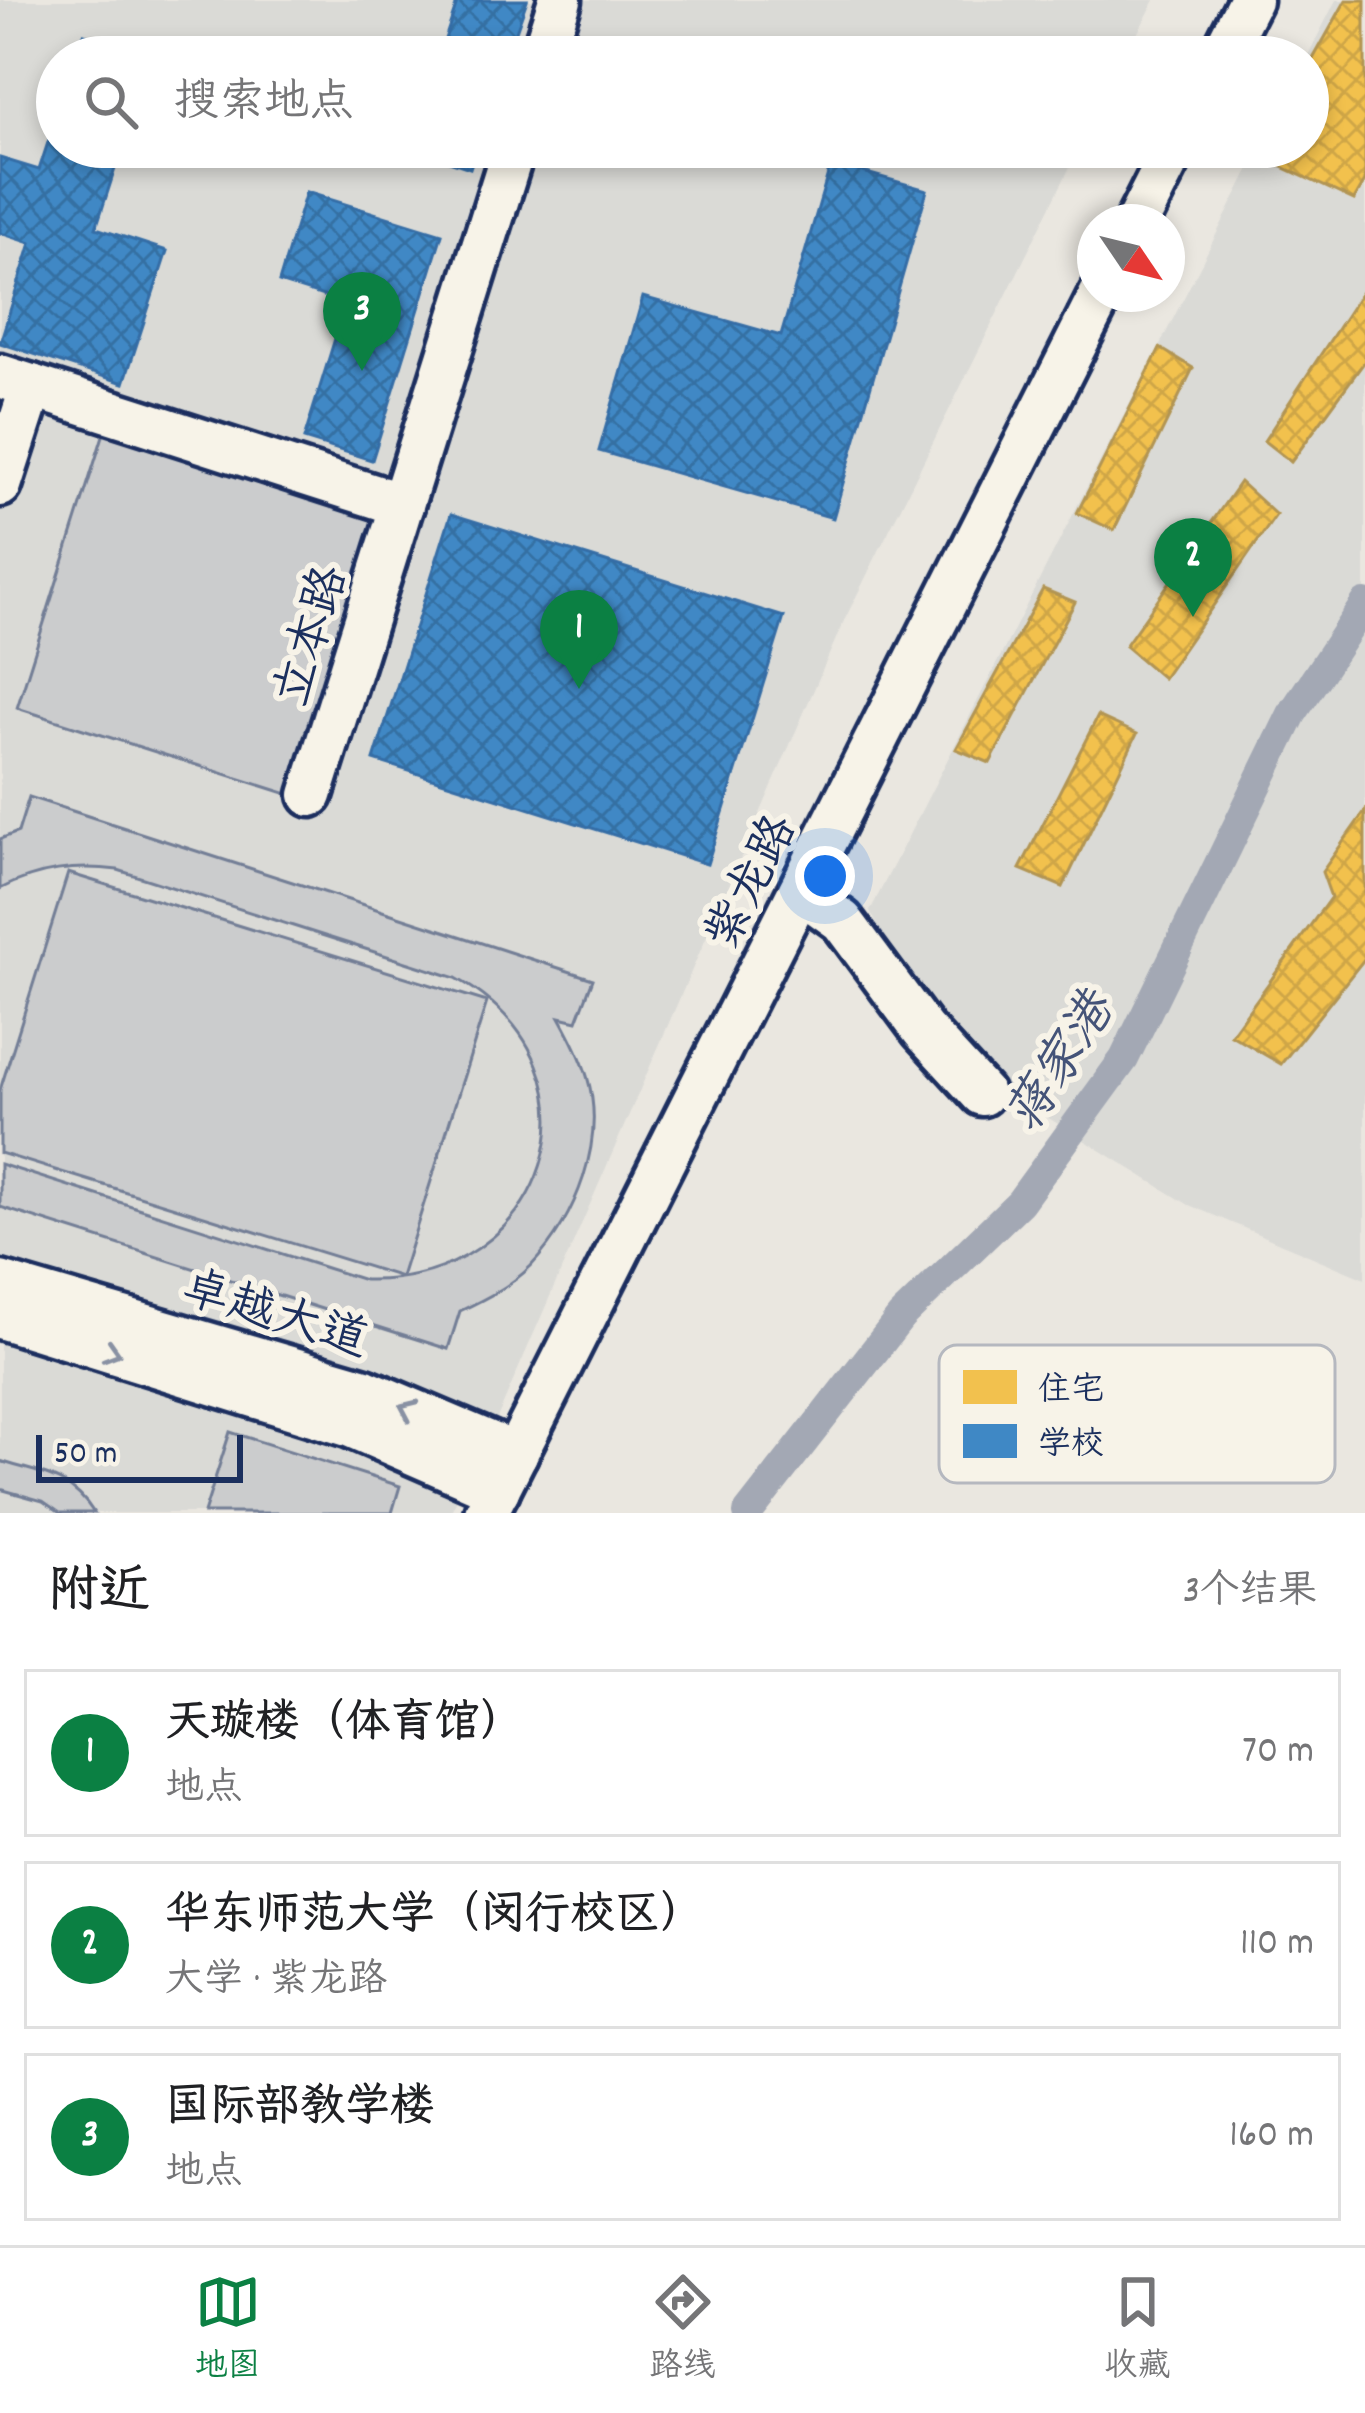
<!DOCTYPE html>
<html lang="zh">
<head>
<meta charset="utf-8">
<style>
	:root { --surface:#fff; --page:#f6f6f6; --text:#202124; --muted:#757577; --line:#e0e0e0; --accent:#0b8043 }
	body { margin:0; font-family:Dekko,"LXGW WenKai TC",sans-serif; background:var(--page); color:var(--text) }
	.compass { position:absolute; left:1077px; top:204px; width:108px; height:108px; border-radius:50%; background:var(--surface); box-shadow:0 6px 18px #0003; rotate:125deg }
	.scale { position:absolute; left:36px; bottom:30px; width:207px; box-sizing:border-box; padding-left:12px; border:6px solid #1b2f5e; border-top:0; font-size:33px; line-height:42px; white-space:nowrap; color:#1b2f5e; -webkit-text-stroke:9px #f7f3e8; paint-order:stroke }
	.you { position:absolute; left:825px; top:876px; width:42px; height:42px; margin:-30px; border:9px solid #fff; border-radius:50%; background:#1a73e8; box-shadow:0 0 0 18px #1a73e833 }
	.badge { display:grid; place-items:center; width:78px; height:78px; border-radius:50%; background:var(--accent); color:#fff; font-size:39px; font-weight:700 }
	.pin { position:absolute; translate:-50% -99px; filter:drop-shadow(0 3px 6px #0008) }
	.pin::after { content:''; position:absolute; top:63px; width:42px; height:36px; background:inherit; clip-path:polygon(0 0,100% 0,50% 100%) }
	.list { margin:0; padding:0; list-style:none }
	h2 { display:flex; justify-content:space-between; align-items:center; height:156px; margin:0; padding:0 48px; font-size:51px }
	h2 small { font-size:39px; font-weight:400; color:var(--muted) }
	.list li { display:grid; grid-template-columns:78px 1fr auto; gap:36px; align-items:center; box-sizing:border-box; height:168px; margin:0 24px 24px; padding:0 24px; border:3px solid var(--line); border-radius:0px }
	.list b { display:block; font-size:45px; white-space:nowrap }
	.list p { margin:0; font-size:39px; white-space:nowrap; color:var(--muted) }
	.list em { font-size:39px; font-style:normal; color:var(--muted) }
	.icon { flex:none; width:66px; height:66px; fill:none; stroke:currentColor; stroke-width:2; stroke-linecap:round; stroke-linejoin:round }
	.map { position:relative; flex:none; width:1365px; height:1513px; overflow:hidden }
	.search { position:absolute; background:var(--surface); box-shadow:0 6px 18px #0003; left:36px; right:36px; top:36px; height:132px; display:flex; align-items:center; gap:30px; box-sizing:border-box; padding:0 42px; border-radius:66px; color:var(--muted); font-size:45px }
	.sheet { height:732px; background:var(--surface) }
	nav { display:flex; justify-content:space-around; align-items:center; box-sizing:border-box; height:168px; border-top:3px solid var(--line); background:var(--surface); font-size:33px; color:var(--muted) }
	nav a { display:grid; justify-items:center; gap:6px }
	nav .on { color:var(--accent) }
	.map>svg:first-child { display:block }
	.built { fill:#dadad6 }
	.pitch { fill:#cbcccd; stroke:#737e96; stroke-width:3 }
	.homes { fill:url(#homes-cross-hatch); stroke:#b29553; stroke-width:3 }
	.schools { fill:url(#schools-cross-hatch); stroke:#346da6; stroke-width:3 }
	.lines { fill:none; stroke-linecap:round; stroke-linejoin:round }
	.canal { stroke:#a3a8b4; stroke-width:30 }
	.minor-casing { stroke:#1b2f5e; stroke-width:51 }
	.minor { stroke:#f7f3e8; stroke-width:42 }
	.oneway { stroke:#8991a3 }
	.labels { text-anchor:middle; stroke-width:12; stroke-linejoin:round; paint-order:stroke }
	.street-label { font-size:48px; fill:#1b2f5e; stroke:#f7f3e8 }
	.water-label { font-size:51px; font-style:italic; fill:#445378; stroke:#f7f3e8 }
	.key { fill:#f7f3e8; stroke:#b5b8bf; stroke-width:3 }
	.key-label { font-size:33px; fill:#1b2f5e }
</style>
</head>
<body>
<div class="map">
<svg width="1365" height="1513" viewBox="0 0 1365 1513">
	<defs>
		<pattern id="homes-cross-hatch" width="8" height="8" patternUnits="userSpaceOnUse" patternTransform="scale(3)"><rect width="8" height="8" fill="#f2c14e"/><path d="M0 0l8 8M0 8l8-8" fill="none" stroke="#cfa646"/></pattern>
		<pattern id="schools-cross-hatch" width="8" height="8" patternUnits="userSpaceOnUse" patternTransform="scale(3)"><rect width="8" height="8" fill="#3f88c5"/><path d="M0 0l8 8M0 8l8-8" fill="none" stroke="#3470a3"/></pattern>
	</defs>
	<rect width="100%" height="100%" fill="#eae7e0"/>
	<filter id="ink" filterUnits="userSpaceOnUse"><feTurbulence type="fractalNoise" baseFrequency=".00833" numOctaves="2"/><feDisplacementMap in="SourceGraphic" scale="24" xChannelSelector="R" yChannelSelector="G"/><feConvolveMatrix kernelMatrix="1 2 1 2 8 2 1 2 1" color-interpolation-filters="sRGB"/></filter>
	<g filter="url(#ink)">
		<g class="built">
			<polygon points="0,0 1155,0 1125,57 57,57 57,147 1080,147 842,625 491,1432 450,1513 0,1513"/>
			<polygon points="1336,0 1365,0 1365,1279 1189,1205 992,1083 914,993 870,911 1261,147 1308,147 1307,57"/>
		</g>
		<g class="pitch">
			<polygon points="107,423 382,510 291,795 17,708"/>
			<path d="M 29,797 L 593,979 L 577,1021 L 560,1017 C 570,1035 581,1056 587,1076 C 607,1141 576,1218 531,1266 C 511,1286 485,1299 460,1311 L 448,1349 L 0,1207 L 0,1164 L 364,1280 C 547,1285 621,1070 456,978 L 118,870 C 76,865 39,869 0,889 L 0,839 L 18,832 Z"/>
			<polygon points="68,873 487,1002 401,1277 0,1153 0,1090"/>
			<polygon points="230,1432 400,1486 392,1513 204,1513"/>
			<path d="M 0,1461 C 41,1474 70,1475 94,1513 L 60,1513 L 43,1501 L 0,1489 Z"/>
		</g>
		<g class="homes">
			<polygon points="1346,0 1365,0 1365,181 1354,200 1259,156 1264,147 1308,147 1308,68"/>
			<polygon points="1365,287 1365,361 1291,462 1264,441"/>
			<polygon points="1160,348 1193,368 1114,530 1077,513"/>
			<polygon points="1240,482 1276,515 1163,678 1125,646"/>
			<polygon points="1043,589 1075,602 990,763 956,749"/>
			<polygon points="1098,716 1137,734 1063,887 1020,869"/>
			<polygon points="1365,811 1365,958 1281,1064 1231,1035 1331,897 1322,872"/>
		</g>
		<g class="schools">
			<polygon points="458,0 527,0 507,57 439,57"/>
			<polygon points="84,34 152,56 152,57 76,57"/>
			<polygon points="57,115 57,147 122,147 96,228 167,251 124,383 0,343 31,243 0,233 0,158 39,170"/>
			<polygon points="408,147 477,147 470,168"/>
			<polygon points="831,163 927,190 833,518 599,451 643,297 781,336"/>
			<polygon points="306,192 442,234 372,460 304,439 346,303 279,282"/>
			<polygon points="451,514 784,617 707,864 374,760"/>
		</g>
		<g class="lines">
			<polyline class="canal" points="748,1513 901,1317 1020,1202 1124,1059 1292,714 1365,604"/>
			<g class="minor-casing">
				<g id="minor">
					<polyline points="542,57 560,0"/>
					<polyline points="1221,57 1250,0"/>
					<polyline points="1137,222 1175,147"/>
					<polyline points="0,376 402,505"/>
					<polyline points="0,485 32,386"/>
					<polyline points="311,795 514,147"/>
					<polyline points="800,891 842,921 923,1030 982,1094"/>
					<polyline points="0,1283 365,1390 516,1454"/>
					<polyline points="0,1317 351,1426 498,1490"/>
					<polyline points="486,1513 1101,294"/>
				</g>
			</g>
			<use href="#minor" class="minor"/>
		</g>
		<defs><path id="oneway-chevron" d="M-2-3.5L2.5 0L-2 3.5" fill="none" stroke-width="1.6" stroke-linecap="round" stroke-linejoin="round" transform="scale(3)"/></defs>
		<g class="oneway">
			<use href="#oneway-chevron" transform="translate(112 1352) rotate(17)"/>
			<use href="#oneway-chevron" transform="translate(408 1409) rotate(-156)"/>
		</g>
	</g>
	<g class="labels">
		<g class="street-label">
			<text transform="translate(308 635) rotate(-73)" y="17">立本路</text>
			<text transform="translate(748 881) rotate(-63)" y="17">紫龙路</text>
			<text transform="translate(276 1311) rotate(17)" y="17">卓越大道</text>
		</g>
		<g class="water-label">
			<text transform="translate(1057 1061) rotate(-57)" y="18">蒋家港</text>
		</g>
	</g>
	<rect x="939" y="1345" width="396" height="138" rx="18" class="key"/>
	<rect x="963" y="1370" width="54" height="34" fill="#f2c14e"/>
	<rect x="963" y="1424" width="54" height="34" fill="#3f88c5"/>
	<g class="key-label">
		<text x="1038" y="1399">住宅</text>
		<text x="1038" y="1453">学校</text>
	</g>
</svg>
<svg class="compass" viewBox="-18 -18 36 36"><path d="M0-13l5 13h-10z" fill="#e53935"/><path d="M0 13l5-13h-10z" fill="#757577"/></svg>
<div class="scale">50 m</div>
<div class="you"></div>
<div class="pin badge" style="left:579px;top:689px">1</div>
<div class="pin badge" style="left:1193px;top:617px">2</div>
<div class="pin badge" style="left:362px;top:371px">3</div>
<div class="search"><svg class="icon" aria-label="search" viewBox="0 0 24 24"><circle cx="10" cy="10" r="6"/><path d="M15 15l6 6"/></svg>搜索地点</div>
</div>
<section class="sheet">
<h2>附近<small>3个结果</small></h2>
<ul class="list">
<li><span class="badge">1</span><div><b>天璇楼（体育馆）</b><p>地点</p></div><em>70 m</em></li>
<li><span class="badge">2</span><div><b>华东师范大学（闵行校区）</b><p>大学 · 紫龙路</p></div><em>110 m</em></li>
<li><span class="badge">3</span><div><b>国际部教学楼</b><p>地点</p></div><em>160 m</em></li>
</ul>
</section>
<nav>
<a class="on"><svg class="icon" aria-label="map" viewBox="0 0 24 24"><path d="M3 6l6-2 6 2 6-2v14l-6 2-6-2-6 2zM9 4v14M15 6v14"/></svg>地图</a>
<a><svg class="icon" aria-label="directions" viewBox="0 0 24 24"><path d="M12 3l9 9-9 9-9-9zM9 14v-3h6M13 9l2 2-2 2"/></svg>路线</a>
<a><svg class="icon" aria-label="saved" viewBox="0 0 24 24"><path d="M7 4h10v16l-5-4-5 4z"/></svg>收藏</a>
</nav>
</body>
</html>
